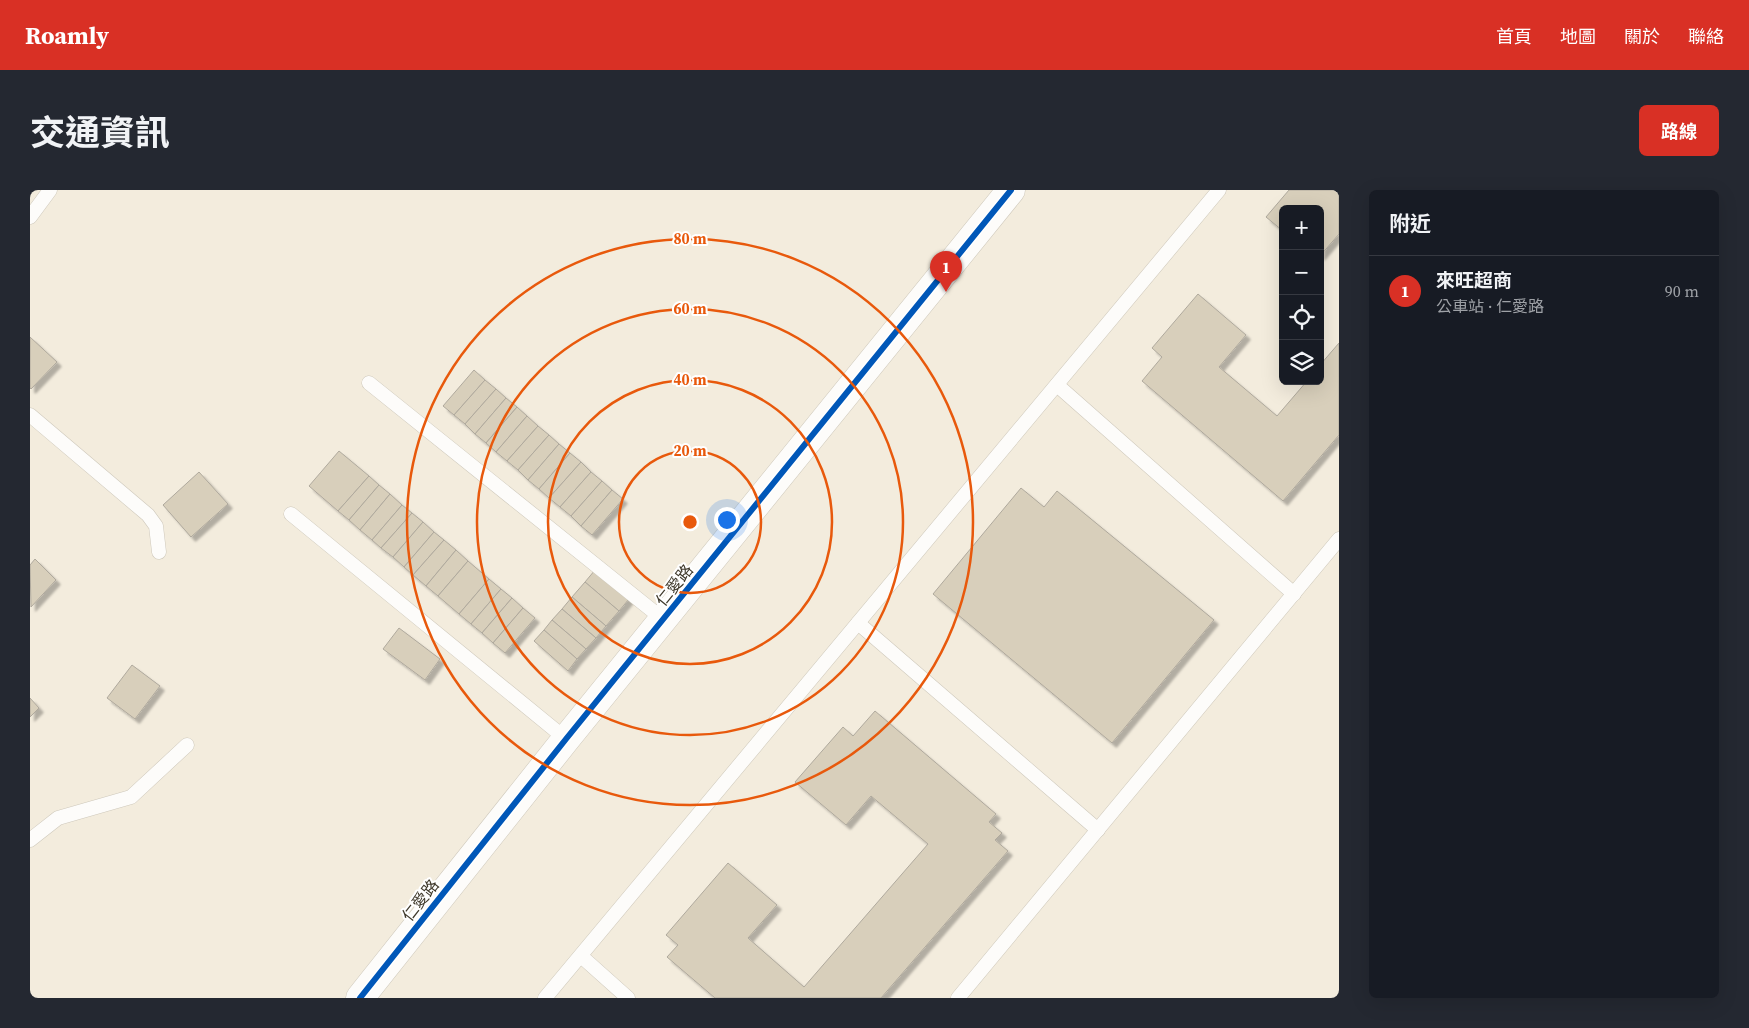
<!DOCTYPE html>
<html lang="zh-TW">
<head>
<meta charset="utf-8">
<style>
	:root { --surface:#171b24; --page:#242831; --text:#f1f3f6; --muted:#9ea1a6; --line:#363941; --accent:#d93025 }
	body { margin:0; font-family:"Source Serif 4","Noto Sans TC",serif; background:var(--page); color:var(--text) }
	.controls { position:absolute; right:15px; top:15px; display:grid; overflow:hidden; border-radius:8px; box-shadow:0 5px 20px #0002 }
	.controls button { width:45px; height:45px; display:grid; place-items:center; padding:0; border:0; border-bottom:1px solid var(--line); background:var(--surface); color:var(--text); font:25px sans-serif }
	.you { position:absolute; left:696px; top:329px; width:18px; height:18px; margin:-12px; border:4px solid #fff; border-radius:50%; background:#1a73e8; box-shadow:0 0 0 8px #1a73e833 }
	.badge { display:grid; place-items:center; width:32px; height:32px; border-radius:50%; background:var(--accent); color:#fff; font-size:16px; font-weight:700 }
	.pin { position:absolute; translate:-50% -41px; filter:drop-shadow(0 1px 2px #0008) }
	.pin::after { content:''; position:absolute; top:26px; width:18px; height:15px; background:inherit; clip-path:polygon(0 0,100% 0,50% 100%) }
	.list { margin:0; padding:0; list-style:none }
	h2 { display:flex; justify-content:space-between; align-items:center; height:65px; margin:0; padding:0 20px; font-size:21px }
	h2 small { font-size:16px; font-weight:400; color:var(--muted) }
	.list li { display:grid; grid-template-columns:32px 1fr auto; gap:15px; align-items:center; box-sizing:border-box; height:70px; padding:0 20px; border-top:1px solid var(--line) }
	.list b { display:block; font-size:19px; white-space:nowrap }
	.list p { margin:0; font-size:16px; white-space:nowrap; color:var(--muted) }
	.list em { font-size:16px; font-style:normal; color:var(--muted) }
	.icon { flex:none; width:28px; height:28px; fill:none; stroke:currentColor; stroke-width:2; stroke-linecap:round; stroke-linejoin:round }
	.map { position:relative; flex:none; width:1309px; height:808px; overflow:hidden; border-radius:8px }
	header { display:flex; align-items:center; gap:30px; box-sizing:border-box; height:70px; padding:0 25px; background:var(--accent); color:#fff }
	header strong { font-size:24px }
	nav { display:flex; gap:28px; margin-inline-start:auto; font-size:18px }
	.intro { display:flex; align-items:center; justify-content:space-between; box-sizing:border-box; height:120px; padding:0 30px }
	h1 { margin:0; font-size:35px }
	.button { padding:12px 22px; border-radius:8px; background:var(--accent); color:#fff; font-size:18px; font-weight:700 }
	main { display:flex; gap:30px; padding:0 30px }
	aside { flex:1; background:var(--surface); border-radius:8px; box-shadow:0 5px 20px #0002 }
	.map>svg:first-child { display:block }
	.building { fill:#d8cfbb; stroke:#afa99d; filter:url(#shadow) }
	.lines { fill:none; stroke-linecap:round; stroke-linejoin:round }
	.service-casing { stroke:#cec8bb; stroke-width:15 }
	.tertiary-casing { stroke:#cec8bb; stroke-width:29 }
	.service { stroke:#fdfcfa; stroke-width:14 }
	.tertiary { stroke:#fdfcfa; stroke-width:28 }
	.cycleway-casing { stroke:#fff; stroke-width:9 }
	.cycleway { stroke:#0057b8; stroke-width:6 }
	.ring { fill:none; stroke:#e8590c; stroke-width:2.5 }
	.labels { text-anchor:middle; stroke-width:4; stroke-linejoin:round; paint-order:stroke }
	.street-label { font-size:16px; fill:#3f392b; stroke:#fff }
	.centre { fill:#e8590c; stroke:#fff; stroke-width:2.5 }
	.ring-label { font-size:15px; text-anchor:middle; font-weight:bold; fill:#e8590c; stroke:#fff; stroke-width:4; stroke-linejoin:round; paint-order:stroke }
</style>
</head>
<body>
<header>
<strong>Roamly</strong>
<nav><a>首頁</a><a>地圖</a><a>關於</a><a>聯絡</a></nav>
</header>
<div class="intro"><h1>交通資訊</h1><a class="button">路線</a></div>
<main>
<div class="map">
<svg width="1309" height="808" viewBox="0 0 1309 808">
	<defs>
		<filter id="shadow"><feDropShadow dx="4.5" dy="4.5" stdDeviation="1" flood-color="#0004"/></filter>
	</defs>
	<rect width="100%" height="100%" fill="#f3ecdd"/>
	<g class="building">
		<polygon points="1259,0 1309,0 1309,44 1290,66 1290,19 1253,19 1253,41 1236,27"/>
		<polygon points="1168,104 1216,145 1189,177 1247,226 1277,191 1290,191 1290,175 1309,153 1309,245 1253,311 1112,191 1132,167 1122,158"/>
		<polygon points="0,147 27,172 1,199 0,198"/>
		<polygon points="444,180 455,190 424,225 413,216"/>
		<polygon points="455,190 466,199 435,234 424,225"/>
		<polygon points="466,199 476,208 445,244 435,234"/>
		<polygon points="476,208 487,217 456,253 445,244"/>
		<polygon points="487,217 497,226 466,262 456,253"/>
		<polygon points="497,226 508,236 477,271 466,262"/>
		<polygon points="508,236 519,245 488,280 477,271"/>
		<polygon points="519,245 529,254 498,290 488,280"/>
		<polygon points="529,254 540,263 509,299 498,290"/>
		<polygon points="309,261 339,286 308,321 279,296"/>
		<polygon points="540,263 551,272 519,308 509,299"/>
		<polygon points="551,272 561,282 530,317 519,308"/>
		<polygon points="169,282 198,314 161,347 133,315"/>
		<polygon points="561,282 572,291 541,326 530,317"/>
		<polygon points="339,286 349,295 319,330 308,321"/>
		<polygon points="572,291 582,300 551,336 541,326"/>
		<polygon points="349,295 360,304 330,340 319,330"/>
		<polygon points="991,298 1014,317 1027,301 1184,430 1082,553 903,404"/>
		<polygon points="582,300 593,309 562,345 551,336"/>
		<polygon points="360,304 372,315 342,350 330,340"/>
		<polygon points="372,315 382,323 351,358 342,350"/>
		<polygon points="382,323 393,332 363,367 351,358"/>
		<polygon points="393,332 404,342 374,377 363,367"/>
		<polygon points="404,342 414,350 383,385 374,377"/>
		<polygon points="414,350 426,360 396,396 383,385"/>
		<polygon points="426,360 438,371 408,406 396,396"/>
		<polygon points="5,369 26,390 1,417 0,375"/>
		<polygon points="438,371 459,389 429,424 408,406"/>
		<polygon points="565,380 599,409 589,421 555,392"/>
		<polygon points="459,389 471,399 441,434 429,424"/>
		<polygon points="555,392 589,421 576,436 542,407"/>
		<polygon points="471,399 482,408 452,443 441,434"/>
		<polygon points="542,407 576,436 566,448 532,419"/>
		<polygon points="482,408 493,418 463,453 452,443"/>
		<polygon points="493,418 505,428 475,463 463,453"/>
		<polygon points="532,419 566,448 556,459 522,430"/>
		<polygon points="522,430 556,459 547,469 514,440"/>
		<polygon points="369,438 410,469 395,490 353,459"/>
		<polygon points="514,440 547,469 538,481 504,451"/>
		<polygon points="102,475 130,496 105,529 77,508"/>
		<polygon points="0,508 9,518 0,527"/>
		<polygon points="845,521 966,624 959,632 972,643 965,650 978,661 851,808 685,808 637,767 648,755 636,745 698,673 747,715 718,748 774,797 898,654 841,606 816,635 765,592 813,537 823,546"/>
	</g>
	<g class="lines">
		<g class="service-casing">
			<g id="service">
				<polyline points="0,27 20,0"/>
				<polyline points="339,193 634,430"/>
				<polyline points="1027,195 1264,404"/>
				<polyline points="0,225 118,325 126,336 129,362"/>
				<polyline points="261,324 536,549"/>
				<polyline points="828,433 1068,640"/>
				<polyline points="0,650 28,628 101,607 157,555"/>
				<polyline points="551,766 598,808"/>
				<polyline points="515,808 1189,0"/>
				<polyline points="928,808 1309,349"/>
			</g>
		</g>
		<g class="tertiary-casing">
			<polyline id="tertiary" points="330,808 536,549 981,0"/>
		</g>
		<use href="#service" class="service"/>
		<use href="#tertiary" class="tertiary"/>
		<g class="cycleway-casing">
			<polyline id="cycleway" points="330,808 536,549 981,0"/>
		</g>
		<use href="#cycleway" class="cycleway"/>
	</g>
	<g class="ring">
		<circle cx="660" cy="332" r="71"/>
		<circle cx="660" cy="332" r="142"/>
		<circle cx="660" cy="332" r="213"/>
		<circle cx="660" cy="332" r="283"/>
	</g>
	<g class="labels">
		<g class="street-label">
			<text transform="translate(644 395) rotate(-51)" y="6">仁愛路</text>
			<text transform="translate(390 710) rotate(-52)" y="6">仁愛路</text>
		</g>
	</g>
	<circle cx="660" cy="332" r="8" class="centre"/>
	<g class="ring-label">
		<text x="660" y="54">80 m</text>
		<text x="660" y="124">60 m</text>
		<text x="660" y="195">40 m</text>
		<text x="660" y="266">20 m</text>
	</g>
</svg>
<div class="controls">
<button>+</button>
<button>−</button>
<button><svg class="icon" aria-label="locate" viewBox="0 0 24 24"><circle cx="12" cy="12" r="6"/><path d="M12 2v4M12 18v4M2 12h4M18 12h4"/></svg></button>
<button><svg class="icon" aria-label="layers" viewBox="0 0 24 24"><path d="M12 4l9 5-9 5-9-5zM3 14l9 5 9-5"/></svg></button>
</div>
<div class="you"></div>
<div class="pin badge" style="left:916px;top:102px">1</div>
</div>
<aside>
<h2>附近<small></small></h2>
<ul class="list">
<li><span class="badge">1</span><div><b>來旺超商</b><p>公車站 · 仁愛路</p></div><em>90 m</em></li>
</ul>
</aside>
</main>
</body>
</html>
